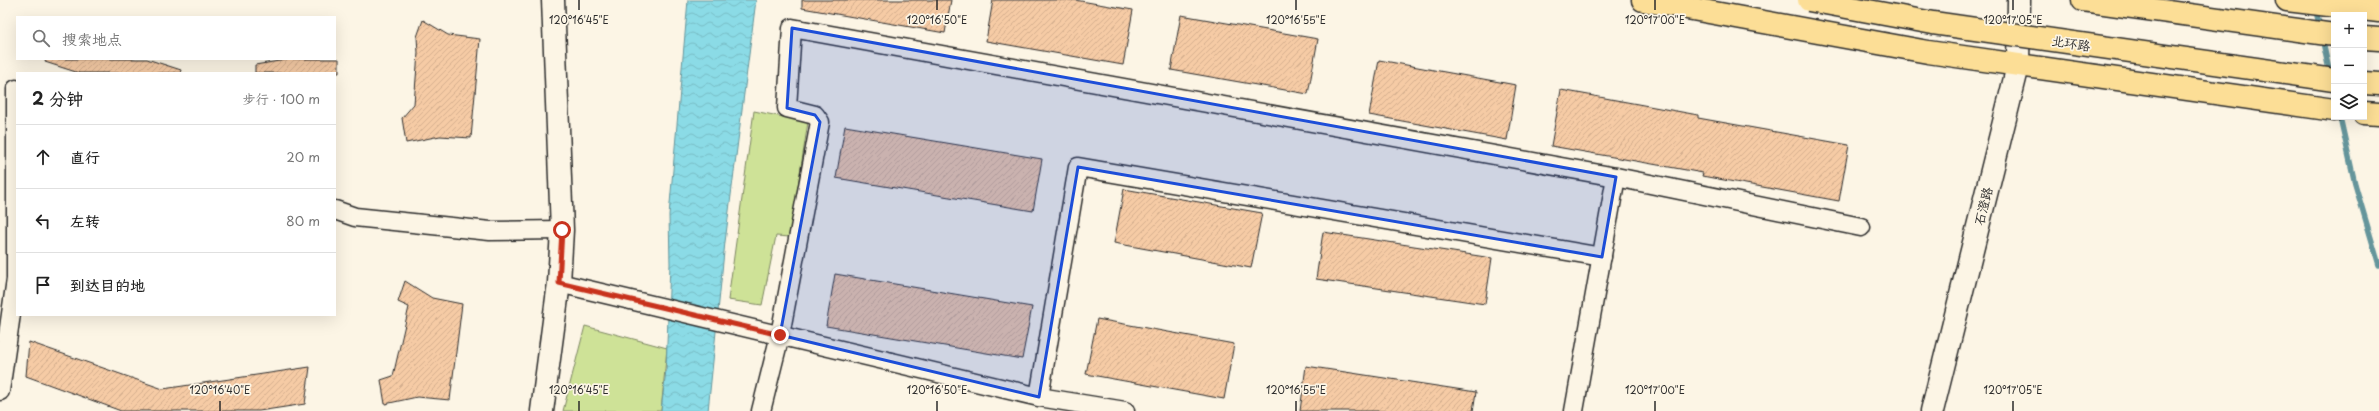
<!DOCTYPE html>
<html lang="zh">
<head>
<meta charset="utf-8">
<style>
	:root { --surface:#fff; --page:#f2f2f2; --text:#222; --muted:#767676; --line:#e0e0e0 }
	body { margin:0; font-family:"Playpen Sans","LXGW WenKai TC",sans-serif; background:var(--page); color:var(--text) }
	.controls { position:absolute; right:12px; top:12px; display:grid; overflow:hidden; border-radius:0px; box-shadow:0 4px 16px #0002 }
	.controls button { width:36px; height:36px; display:grid; place-items:center; padding:0; border:0; border-bottom:1px solid var(--line); background:var(--surface); color:var(--text); font:20px sans-serif }
	.stop { position:absolute; width:12px; height:12px; margin:-9px; border:3px solid #c8321e; border-radius:50%; background:#fff }
	.stop.end { background:#c8321e; border-color:#fff; box-shadow:0 1px 4px #0008 }
	.list { margin:0; padding:0; list-style:none }
	h2 { display:flex; justify-content:space-between; align-items:center; height:52px; margin:0; padding:0 16px; font-size:17px }
	h2 small { font-size:13px; font-weight:400; color:var(--muted) }
	.list li { display:grid; grid-template-columns:26px 1fr auto; gap:12px; align-items:center; box-sizing:border-box; height:64px; padding:0 16px; border-top:1px solid var(--line) }
	.list b { display:block; font-size:15px; white-space:nowrap }
	.list em { font-size:13px; font-style:normal; color:var(--muted) }
	.icon { flex:none; width:22px; height:22px; fill:none; stroke:currentColor; stroke-width:2; stroke-linecap:round; stroke-linejoin:round }
	.map { position:relative; flex:none; width:2379px; height:411px; overflow:hidden }
	.search { position:absolute; background:var(--surface); box-shadow:0 4px 16px #0002; left:16px; top:16px; width:320px; height:44px; display:flex; align-items:center; gap:10px; box-sizing:border-box; padding:0 14px; border-radius:0px; color:var(--muted); font-size:15px }
	.panel { position:absolute; background:var(--surface); box-shadow:0 4px 16px #0002; left:16px; top:72px; width:320px; height:244px; border-radius:0px }
	.map>svg:first-child { display:block }
	.green { fill:#cee297; stroke:#7c8661 }
	.water { fill:url(#water-waves); stroke:#65959b }
	.lines { fill:none; stroke-linecap:round; stroke-linejoin:round }
	.stream { stroke:#65959b; stroke-width:5.5 }
	.building { fill:url(#building-hatch); stroke:#2b2b2b }
	.street-casing { stroke:#2b2b2b; stroke-width:21 }
	.secondary-casing { stroke:#2b2b2b; stroke-width:25 }
	.highway-casing { stroke:#2b2b2b; stroke-width:25 }
	.street { stroke:#fcf5e5; stroke-width:18 }
	.secondary { stroke:#fcf5e5; stroke-width:22 }
	.highway { stroke:#fcde96; stroke-width:22 }
	.highway-bridge-casing { stroke:#2b2b2b; stroke-width:25; stroke-linecap:butt }
	.highway-bridge { stroke:#fcde96; stroke-width:22 }
	.route { stroke:#c8321e; stroke-width:5 }
	.marked { fill:#1d4ed8; fill-opacity:0.2; stroke:#1d4ed8; stroke-width:3; stroke-linejoin:round }
	.ticks { fill:none; stroke:#2b2b2b; stroke-width:1.5 }
	.labels { text-anchor:middle; stroke-width:3.5; stroke-linejoin:round; paint-order:stroke }
	.street-label { font-size:13px; fill:#2b2b2b; stroke:#fcf5e5 }
	.ticks-label { font-size:10px; text-anchor:middle; fill:#2b2b2b; stroke:#fcf5e5; stroke-width:3.5; stroke-linejoin:round; paint-order:stroke }
</style>
</head>
<body>
<div class="map">
<svg width="2379" height="411" viewBox="0 0 2379 411">
	<defs>
		<pattern id="water-waves" width="16" height="10" patternUnits="userSpaceOnUse"><rect width="16" height="10" fill="#8bdbe6"/><path d="M0 5q4-4 8 0t8 0" fill="none" stroke="#78bcc5"/></pattern>
		<pattern id="building-hatch" width="6" height="6" patternUnits="userSpaceOnUse"><rect width="6" height="6" fill="#f6cba5"/><path d="M-1 1l2-2M0 6l6-6M5 7l2-2" fill="none" stroke="#d3ae8e"/></pattern>
	</defs>
	<rect width="100%" height="100%" fill="#fcf5e5"/>
	<filter id="ink" filterUnits="userSpaceOnUse"><feTurbulence type="fractalNoise" baseFrequency=".025" numOctaves="2"/><feDisplacementMap in="SourceGraphic" scale="8" xChannelSelector="R" yChannelSelector="G"/><feConvolveMatrix kernelMatrix="1 2 1 2 8 2 1 2 1" color-interpolation-filters="sRGB"/></filter>
	<g filter="url(#ink)">
		<g class="green">
			<polygon points="754,111 808,122 790,237 776,236 762,305 728,300"/>
			<polygon points="585,326 667,348 661,411 563,411"/>
		</g>
		<polygon class="water" points="688,0 756,0 725,242 708,411 661,411 666,370 670,264 669,215"/>
		<g class="lines">
			<g class="stream">
				<polyline points="2315,8 2320,27"/>
				<polyline points="2322,38 2330,74"/>
				<polyline points="2340,117 2355,184 2379,265"/>
			</g>
		</g>
		<g class="building">
			<polygon points="802,0 951,0 945,33 802,8"/>
			<polygon points="993,0 1075,0 1133,10 1123,65 986,41"/>
			<polygon points="1181,15 1318,39 1308,94 1171,70"/>
			<polygon points="423,20 448,35 480,39 471,138 440,136 406,143 402,118 414,104 418,53 417,37"/>
			<polygon points="46,59 147,59 181,70 180,73 79,73 45,62"/>
			<polygon points="291,59 339,59 339,73 255,73 255,65"/>
			<polygon points="1379,60 1516,85 1507,140 1369,115"/>
			<polygon points="1561,90 1698,115 1698,118 1849,145 1839,201 1702,176 1703,173 1551,146"/>
			<polygon points="845,126 1042,159 1033,211 836,178"/>
			<polygon points="1124,189 1262,213 1251,268 1114,243"/>
			<polygon points="1323,232 1492,258 1485,304 1316,279"/>
			<polygon points="835,274 1032,307 1022,359 826,326"/>
			<polygon points="405,281 432,298 462,304 450,400 417,397 385,404 381,380 393,376 409,307 398,302"/>
			<polygon points="1097,319 1234,344 1224,399 1086,374"/>
			<polygon points="29,342 163,389 310,367 305,404 259,411 121,411 26,376"/>
			<polygon points="1306,366 1476,392 1473,411 1300,411"/>
		</g>
		<g class="lines">
			<g class="street-casing">
				<g id="street">
					<polyline points="335,210 355,217 490,231 562,230"/>
					<polyline points="559,283 1039,397 1125,411"/>
					<polyline points="0,391 16,279 16,89"/>
					<polyline points="1039,397 1078,167 1602,257"/>
					<polyline points="761,411 780,335 820,122 815,115 787,108 792,28 1616,177 1861,227"/>
					<polyline points="1574,411 1616,177"/>
				</g>
			</g>
			<g class="secondary-casing">
				<g id="secondary">
					<polyline points="542,411 559,283 562,230 553,0"/>
					<polyline points="1932,411 2018,66 2019,0"/>
				</g>
			</g>
			<g class="highway-casing">
				<g id="highway">
					<polyline points="1643,0 1928,52 2334,110"/>
					<polyline points="2083,0 2334,35"/>
					<polyline points="2287,0 2379,11"/>
					<polyline points="2364,38 2379,39"/>
					<polyline points="2364,83 2379,84"/>
					<polyline points="2364,113 2379,114"/>
				</g>
			</g>
			<use href="#street" class="street"/>
			<use href="#secondary" class="secondary"/>
			<use href="#highway" class="highway"/>
			<g class="highway-bridge-casing">
				<polyline id="highway-bridge" points="1809,0 1933,23 2334,80"/>
			</g>
			<use href="#highway-bridge" class="highway-bridge"/>
		</g>
	</g>
	<g class="lines" filter="url(#ink)">
		<polyline class="route" points="562,230 559,283 780,335"/>
	</g>
	<path class="marked" d="M 792,28 L 1616,177 L 1602,257 L 1078,167 L 1039,397 L 780,335 L 820,122 L 815,115 L 787,108 Z"/>
	<path class="ticks" d="M 579,0 L 579,10M 937,0 L 937,10M 1296,0 L 1296,10M 1655,0 L 1655,10M 2013,0 L 2013,10M 220,401 L 220,411M 579,401 L 579,411M 937,401 L 937,411M 1296,401 L 1296,411M 1655,401 L 1655,411M 2013,401 L 2013,411"/>
	<g class="labels">
		<g class="street-label">
			<text transform="translate(2071 43) rotate(9)" y="5">北环路</text>
			<text transform="translate(1983 206) rotate(-76)" y="5">石澄路</text>
		</g>
	</g>
	<g class="ticks-label">
		<text x="579" y="24">120°16'45"E</text>
		<text x="937" y="24">120°16'50"E</text>
		<text x="1296" y="24">120°16'55"E</text>
		<text x="1655" y="24">120°17'00"E</text>
		<text x="2013" y="24">120°17'05"E</text>
		<text x="220" y="394">120°16'40"E</text>
		<text x="579" y="394">120°16'45"E</text>
		<text x="937" y="394">120°16'50"E</text>
		<text x="1296" y="394">120°16'55"E</text>
		<text x="1655" y="394">120°17'00"E</text>
		<text x="2013" y="394">120°17'05"E</text>
	</g>
</svg>
<div class="controls">
<button>+</button>
<button>−</button>
<button><svg class="icon" aria-label="layers" viewBox="0 0 24 24"><path d="M12 4l9 5-9 5-9-5zM3 14l9 5 9-5"/></svg></button>
</div>
<div class="stop" style="left:562px;top:230px"></div>
<div class="stop end" style="left:780px;top:335px"></div>
<div class="search"><svg class="icon" aria-label="search" viewBox="0 0 24 24"><circle cx="10" cy="10" r="6"/><path d="M15 15l6 6"/></svg>搜索地点</div>
<section class="panel">
<h2>2 分钟<small>步行 · 100 m</small></h2>
<ul class="list">
<li><svg class="icon" aria-label="ahead" viewBox="0 0 24 24"><path d="M12 20V5M6 11l6-6 6 6"/></svg><div><b>直行</b></div><em>20 m</em></li>
<li><svg class="icon" aria-label="left" viewBox="0 0 24 24"><path d="M17 20v-9H6M10 6l-5 5 5 5"/></svg><div><b>左转</b></div><em>80 m</em></li>
<li><svg class="icon" aria-label="arrive" viewBox="0 0 24 24"><path d="M6 21V4h12l-3 4 3 4H6"/></svg><div><b>到达目的地</b></div></li>
</ul>
</section>
</div>
</body>
</html>
